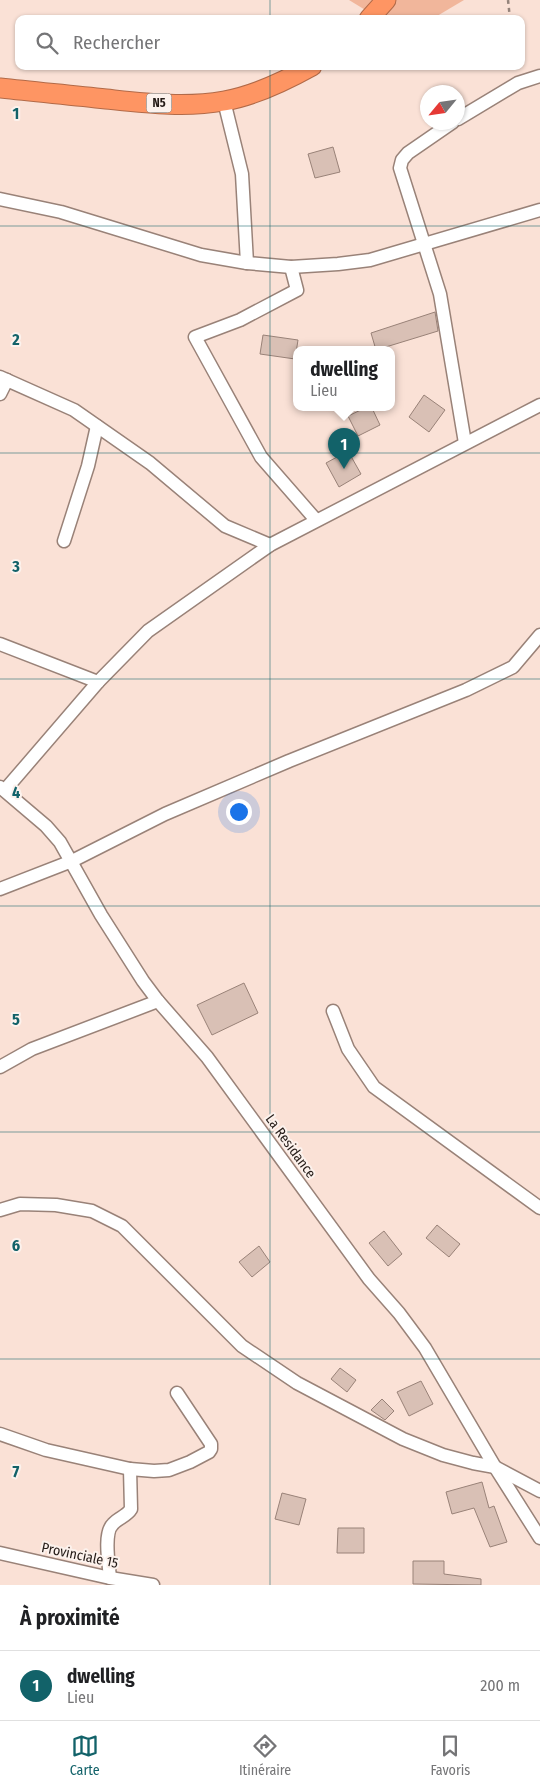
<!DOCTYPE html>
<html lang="fr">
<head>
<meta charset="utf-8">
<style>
	:root { --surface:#fff; --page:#f2f2f2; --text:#202124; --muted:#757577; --line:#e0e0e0; --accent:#126269 }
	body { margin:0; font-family:"Fira Sans Condensed",sans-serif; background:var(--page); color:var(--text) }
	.compass { position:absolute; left:420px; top:85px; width:45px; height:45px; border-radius:50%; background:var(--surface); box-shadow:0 1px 4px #0004; rotate:241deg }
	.you { position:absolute; left:238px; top:811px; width:18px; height:18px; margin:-12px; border:4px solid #fff; border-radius:50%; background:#1a73e8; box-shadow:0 0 0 8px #1a73e833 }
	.badge { display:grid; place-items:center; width:32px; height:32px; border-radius:50%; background:var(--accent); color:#fff; font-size:16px; font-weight:700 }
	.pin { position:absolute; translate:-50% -41px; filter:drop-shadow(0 1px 2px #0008) }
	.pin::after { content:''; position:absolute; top:26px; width:18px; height:15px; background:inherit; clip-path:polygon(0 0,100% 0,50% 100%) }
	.popup { position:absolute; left:293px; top:346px; width:102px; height:65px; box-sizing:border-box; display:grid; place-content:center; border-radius:10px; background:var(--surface); filter:drop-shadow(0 1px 4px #0005); font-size:16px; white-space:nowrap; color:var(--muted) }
	.popup b { font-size:19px; color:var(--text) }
	.popup::after { content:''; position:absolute; left:50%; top:100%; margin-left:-10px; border:10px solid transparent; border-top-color:var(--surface) }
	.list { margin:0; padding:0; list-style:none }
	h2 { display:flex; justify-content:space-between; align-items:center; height:65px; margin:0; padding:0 20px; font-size:21px }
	h2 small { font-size:16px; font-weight:400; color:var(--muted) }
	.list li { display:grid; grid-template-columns:32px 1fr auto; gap:15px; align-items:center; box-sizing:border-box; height:70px; padding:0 20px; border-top:1px solid var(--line) }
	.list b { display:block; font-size:19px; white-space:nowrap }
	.list p { margin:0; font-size:16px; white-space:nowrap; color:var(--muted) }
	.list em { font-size:16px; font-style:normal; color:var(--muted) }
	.icon { flex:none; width:28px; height:28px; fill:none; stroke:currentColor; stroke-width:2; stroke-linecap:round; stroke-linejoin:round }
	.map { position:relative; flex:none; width:540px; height:1585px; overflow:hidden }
	.search { position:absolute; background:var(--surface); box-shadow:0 1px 4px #0004; left:15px; right:15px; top:15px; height:55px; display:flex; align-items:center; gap:12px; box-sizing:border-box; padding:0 18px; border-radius:10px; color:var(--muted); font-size:19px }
	.sheet { height:135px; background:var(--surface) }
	nav { display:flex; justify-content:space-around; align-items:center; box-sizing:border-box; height:70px; border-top:1px solid var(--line); background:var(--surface); font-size:14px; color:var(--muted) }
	nav a { display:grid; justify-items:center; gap:2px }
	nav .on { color:var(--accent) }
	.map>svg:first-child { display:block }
	.green { fill:#f1b69b }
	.building { fill:#d9c0b5; stroke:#998278 }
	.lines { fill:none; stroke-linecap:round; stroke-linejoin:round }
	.minor-casing { stroke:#998278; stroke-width:15 }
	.highway-casing { stroke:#b26a48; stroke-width:21 }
	.path { stroke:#94837b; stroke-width:2.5; stroke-dasharray:4 4; stroke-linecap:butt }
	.minor { stroke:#fff; stroke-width:12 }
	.highway { stroke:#fe9563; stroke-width:19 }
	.grid { fill:none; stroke:#126269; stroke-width:1; stroke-opacity:0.55 }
	.labels { text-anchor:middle; stroke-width:4; stroke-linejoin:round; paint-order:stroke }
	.shield { fill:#fcf2ed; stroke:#655c57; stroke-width:1 }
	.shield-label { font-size:12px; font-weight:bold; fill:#241b17 }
	.street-label { font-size:14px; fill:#241b17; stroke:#fcf2ed }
	.grid-label { font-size:16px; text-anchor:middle; font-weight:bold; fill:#126269; stroke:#fcf2ed; stroke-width:4; stroke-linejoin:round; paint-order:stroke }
</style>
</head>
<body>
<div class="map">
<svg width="540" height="1585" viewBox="0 0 540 1585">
	<rect width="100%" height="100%" fill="#fae1d6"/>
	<polygon class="green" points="349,0 464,0 432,19 380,19"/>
	<g class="building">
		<polygon points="333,147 340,172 315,178 308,154"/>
		<polygon points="435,312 438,331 376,350 371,333"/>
		<polygon points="263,335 298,340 295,359 260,354"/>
		<polygon points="424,395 445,410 429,432 409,417"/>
		<polygon points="365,408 372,408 380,425 358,436 348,416"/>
		<polygon points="348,451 361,474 339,487 326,463"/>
		<polygon points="244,983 258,1013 212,1035 197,1005"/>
		<polygon points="437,1225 460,1244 449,1257 426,1238"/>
		<polygon points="384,1231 402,1254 388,1266 369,1243"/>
		<polygon points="259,1246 270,1262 252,1277 239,1262"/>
		<polygon points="340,1368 356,1380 347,1392 331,1379"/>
		<polygon points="421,1381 433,1404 409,1416 397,1392"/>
		<polygon points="382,1399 394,1411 385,1420 371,1410"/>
		<polygon points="482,1482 489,1508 494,1506 507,1542 490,1547 474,1508 452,1514 446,1492"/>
		<polygon points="282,1493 306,1499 299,1525 275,1519"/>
		<polygon points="338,1528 364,1528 364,1553 337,1553"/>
		<polygon points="413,1561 444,1561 444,1574 481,1579 481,1585 413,1584"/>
	</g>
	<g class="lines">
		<g class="minor-casing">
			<g id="minor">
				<polyline points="224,101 242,174 247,263"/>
				<polyline points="458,119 518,83 540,76"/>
				<polyline points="453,122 408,153 402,160 400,168 440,294 465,443"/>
				<polyline points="0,199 61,212 201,255 247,263 291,267 338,264 370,260 540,210"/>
				<polyline points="291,267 297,290 240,320 195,337 261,457 316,520"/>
				<polyline points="0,377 74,410 150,463 225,526 270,545"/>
				<polyline points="0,394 7,380"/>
				<polyline points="64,541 88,466 97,426"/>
				<polyline points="0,644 98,682"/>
				<polyline points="0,787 46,826 60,842 101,915 143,981 158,1001 207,1057 369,1279 399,1313 425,1348 495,1467 540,1538"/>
				<polyline points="5,790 98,682 148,631 270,545 540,405"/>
				<polyline points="0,889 72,861 165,814 289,761 466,690 513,667 540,635"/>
				<polyline points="333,1011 348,1049 374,1087 540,1208"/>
				<polyline points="0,1067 32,1049 158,1001"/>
				<polyline points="0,1210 20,1204 56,1205 92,1211 122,1226 242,1346 297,1383 403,1439 443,1455 473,1463 495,1467 540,1491"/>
				<polyline points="0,1434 46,1450 130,1469 154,1471 169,1470 190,1462 209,1452 211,1449 211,1444 177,1393"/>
				<polyline points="0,1553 110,1578 153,1585"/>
				<path d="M 110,1578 C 109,1565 103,1533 113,1524 C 118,1518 127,1516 131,1509 L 130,1469"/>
			</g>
		</g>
		<g class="highway-casing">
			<g id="highway">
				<polyline points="369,19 386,0"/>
				<path d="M 0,88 C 35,92 71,95 106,99 C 145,103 185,108 224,101 C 254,96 285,81 312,66"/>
			</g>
		</g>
		<polyline class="path" points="508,0 510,19"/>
		<use href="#minor" class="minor"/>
		<use href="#highway" class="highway"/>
	</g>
	<path class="grid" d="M 270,0 L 270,19M 270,66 L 270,1585M 0,226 L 540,226M 0,453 L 540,453M 0,679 L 540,679M 0,906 L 540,906M 0,1132 L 540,1132M 0,1359 L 540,1359"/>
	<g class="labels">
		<rect class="shield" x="146.5" y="93.5" width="25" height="19" rx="4"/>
		<g class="shield-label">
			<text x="159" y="107">N5</text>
		</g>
		<g class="street-label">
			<text transform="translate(291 1146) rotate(54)" y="5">La Residance</text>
			<text transform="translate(80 1555) rotate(12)" y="5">Provinciale 15</text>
		</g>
	</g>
	<g class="grid-label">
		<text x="16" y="119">1</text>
		<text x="16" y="345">2</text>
		<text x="16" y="572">3</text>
		<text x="16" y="798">4</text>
		<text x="16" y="1025">5</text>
		<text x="16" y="1251">6</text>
		<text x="16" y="1477">7</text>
	</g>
</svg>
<svg class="compass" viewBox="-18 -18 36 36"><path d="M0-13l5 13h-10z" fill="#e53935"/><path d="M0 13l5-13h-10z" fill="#757577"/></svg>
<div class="you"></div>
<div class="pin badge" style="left:344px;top:469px">1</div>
<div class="popup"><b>dwelling</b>Lieu</div>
<div class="search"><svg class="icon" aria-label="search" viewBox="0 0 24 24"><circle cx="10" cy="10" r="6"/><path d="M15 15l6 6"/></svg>Rechercher</div>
</div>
<section class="sheet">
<h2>À proximité<small></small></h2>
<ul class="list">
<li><span class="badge">1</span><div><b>dwelling</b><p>Lieu</p></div><em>200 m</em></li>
</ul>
</section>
<nav>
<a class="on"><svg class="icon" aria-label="map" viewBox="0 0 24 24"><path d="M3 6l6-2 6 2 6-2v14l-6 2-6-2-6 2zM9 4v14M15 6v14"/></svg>Carte</a>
<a><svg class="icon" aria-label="directions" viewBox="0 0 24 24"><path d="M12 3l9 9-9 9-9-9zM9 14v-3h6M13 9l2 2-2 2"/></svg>Itinéraire</a>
<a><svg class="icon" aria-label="saved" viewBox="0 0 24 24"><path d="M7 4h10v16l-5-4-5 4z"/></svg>Favoris</a>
</nav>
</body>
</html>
